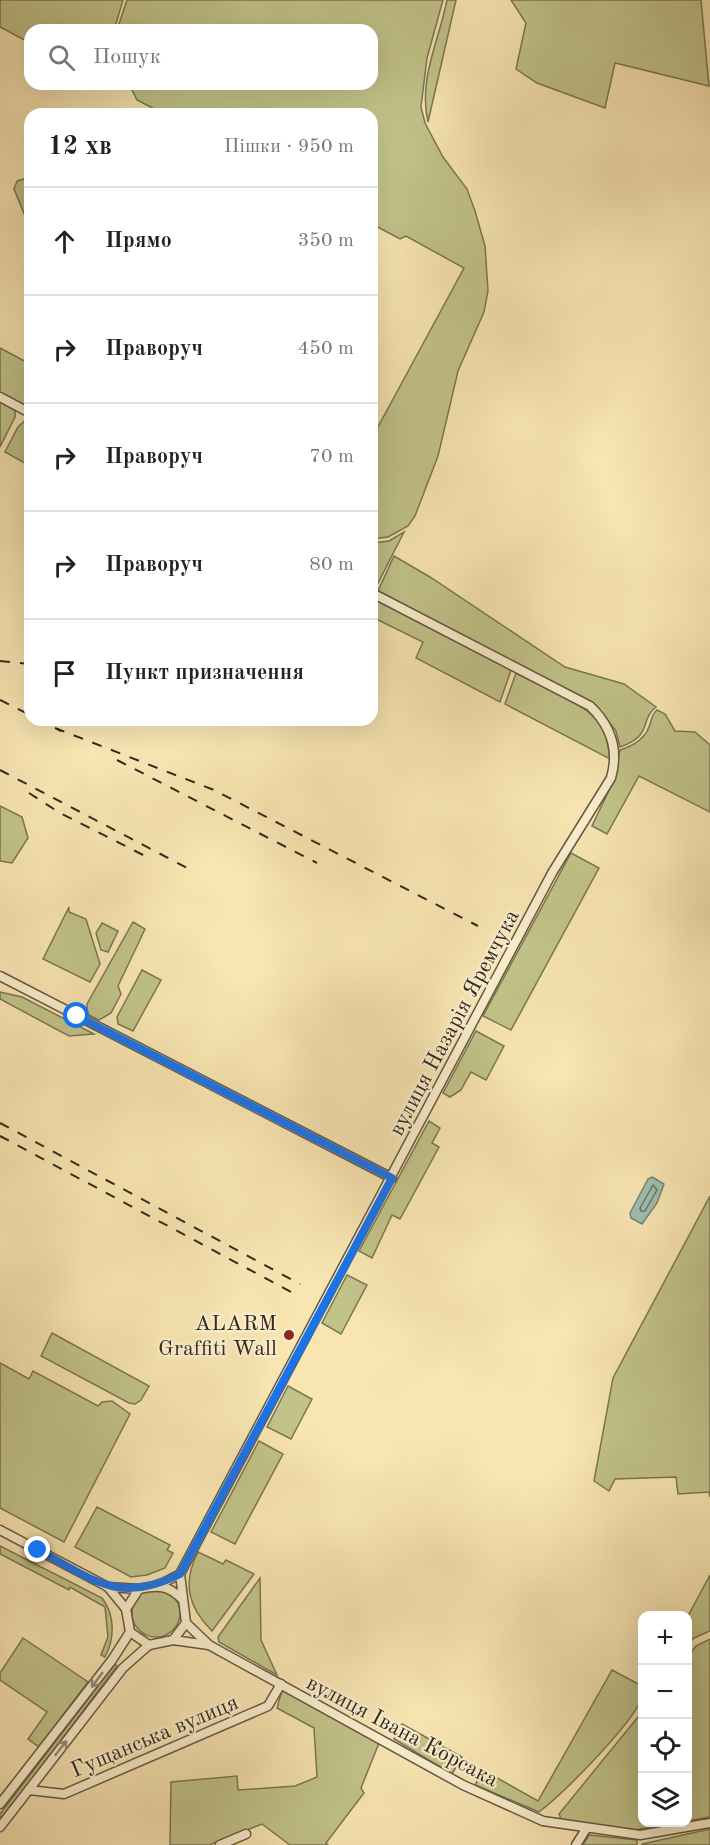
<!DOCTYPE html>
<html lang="uk">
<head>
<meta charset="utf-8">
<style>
	:root { --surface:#fff; --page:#f2f2f2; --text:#222; --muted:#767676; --line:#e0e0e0 }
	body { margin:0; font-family:"Old Standard TT",serif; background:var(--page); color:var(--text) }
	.controls { position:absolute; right:18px; bottom:18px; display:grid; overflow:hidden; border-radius:12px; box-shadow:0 6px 24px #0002 }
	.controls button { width:54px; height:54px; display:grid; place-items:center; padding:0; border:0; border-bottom:2px solid var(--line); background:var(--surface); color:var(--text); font:30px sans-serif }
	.stop { position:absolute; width:18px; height:18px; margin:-14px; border:4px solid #1a73e8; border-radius:50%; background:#fff }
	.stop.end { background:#1a73e8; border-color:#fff; box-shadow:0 2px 6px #0008 }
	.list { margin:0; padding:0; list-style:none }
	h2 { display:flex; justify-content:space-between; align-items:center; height:78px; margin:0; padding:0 24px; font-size:26px }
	h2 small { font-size:20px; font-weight:400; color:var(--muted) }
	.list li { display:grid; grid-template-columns:39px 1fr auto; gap:18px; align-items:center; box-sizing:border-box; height:108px; padding:0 24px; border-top:2px solid var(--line) }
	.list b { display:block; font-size:22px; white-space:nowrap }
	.list em { font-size:20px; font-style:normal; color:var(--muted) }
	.icon { flex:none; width:33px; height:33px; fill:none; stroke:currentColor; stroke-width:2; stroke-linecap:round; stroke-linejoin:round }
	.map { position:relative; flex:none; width:710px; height:1845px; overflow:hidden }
	.search { position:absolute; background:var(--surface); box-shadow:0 6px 24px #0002; left:24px; top:24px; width:354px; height:66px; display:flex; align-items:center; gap:15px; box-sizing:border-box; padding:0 21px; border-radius:18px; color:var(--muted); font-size:22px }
	.panel { position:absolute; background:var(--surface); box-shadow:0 6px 24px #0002; left:24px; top:108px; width:354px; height:618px; border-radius:18px }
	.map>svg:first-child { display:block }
	.green { fill:#c1c389; stroke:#7a7653; stroke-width:1.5 }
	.water { fill:#9dbfaf; stroke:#738375; stroke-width:1.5 }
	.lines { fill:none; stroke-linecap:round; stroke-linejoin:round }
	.shore { stroke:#687466; stroke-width:1.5 }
	.minor-casing { stroke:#645842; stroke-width:11 }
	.minor { stroke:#faeecd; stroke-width:8 }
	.rail { stroke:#33291d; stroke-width:2; stroke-dasharray:10 10; stroke-linecap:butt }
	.oneway { stroke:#968c75 }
	.route { stroke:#1a73e8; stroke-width:8 }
	.poi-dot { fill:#8f2418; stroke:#faeecd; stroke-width:2 }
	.labels { text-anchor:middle; stroke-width:4.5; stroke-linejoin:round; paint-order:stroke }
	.street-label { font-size:22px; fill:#33291d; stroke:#faeecd }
	.poi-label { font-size:22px; fill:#33291d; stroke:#faeecd; text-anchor:end }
</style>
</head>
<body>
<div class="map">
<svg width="710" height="1845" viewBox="0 0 710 1845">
	<rect width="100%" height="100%" fill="#f8e5b2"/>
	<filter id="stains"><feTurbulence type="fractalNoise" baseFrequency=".00333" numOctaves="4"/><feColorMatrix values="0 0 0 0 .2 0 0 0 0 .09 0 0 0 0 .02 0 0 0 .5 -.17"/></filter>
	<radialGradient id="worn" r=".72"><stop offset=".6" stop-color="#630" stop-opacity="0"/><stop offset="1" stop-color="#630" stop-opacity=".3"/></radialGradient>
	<g class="green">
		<polygon points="0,0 123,0 114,30 30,30 30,43 0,27"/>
		<polygon points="127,0 443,0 427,58 421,107 425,123 443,157 467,189 475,211 485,246 488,291 484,312 458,371 438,456 415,516 408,526 388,537 372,539 372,438 464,268 406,236 400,239 372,224 372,114 164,114 137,100 132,90 123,84 372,84 372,30 117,30"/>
		<path d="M 447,0 L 456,0 L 428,122 C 418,79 439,41 447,0 Z"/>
		<polygon points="511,0 701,0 709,86 615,63 605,108 537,83 516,69 526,23"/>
		<polygon points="30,177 30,219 25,216 14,189 17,181"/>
		<polygon points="0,348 30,364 30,409 0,393"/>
		<polygon points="0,401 15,409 15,417 0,447"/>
		<polygon points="27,419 30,419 30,466 5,452 18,427"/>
		<polygon points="404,532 375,589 372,588 372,543 389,541"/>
		<path d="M 394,556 L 430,577 L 565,667 L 624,684 L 656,707 C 639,720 654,735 620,747 L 616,731 L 596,705 L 378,591 Z"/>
		<polygon points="372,598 511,670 500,702 416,658 423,642 372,617"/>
		<path d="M 516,673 C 541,686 577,698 597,720 C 607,731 608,746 610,759 L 505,704 Z"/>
		<path d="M 657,710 L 665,714 L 675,731 L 695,732 L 710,745 L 710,812 L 639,776 L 607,834 L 592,826 L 612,784 L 620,750 C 633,746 644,740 649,727 C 652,720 651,715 657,710 Z"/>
		<polygon points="0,806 22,817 28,838 12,863 0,861"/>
		<polygon points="571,853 599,868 511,1030 483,1016"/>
		<polygon points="69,907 69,912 86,919 100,964 90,982 43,959"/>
		<polygon points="133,922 145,929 118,986 121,994 111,1013 99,1020 87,1014 87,1004"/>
		<polygon points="102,923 118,931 108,952 101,950 96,933"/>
		<polygon points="142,970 161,980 133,1031 118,1024 117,1017"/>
		<polygon points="0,992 22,997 94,1034 69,1036 0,999"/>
		<polygon points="476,1031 504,1046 486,1080 471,1072 461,1090 450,1097 443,1093"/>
		<polygon points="429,1121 440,1128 432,1143 439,1147 400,1219 392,1215 372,1258 359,1251"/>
		<polygon points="710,1196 710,1497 709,1492 678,1494 676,1477 615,1479 609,1491 594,1481 613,1378"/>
		<polygon points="347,1275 367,1285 341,1334 322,1323"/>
		<polygon points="52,1333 149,1386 141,1400 135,1404 129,1403 41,1356"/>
		<polygon points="0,1363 29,1379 33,1371 98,1406 102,1402 112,1401 130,1414 64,1542 0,1508"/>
		<polygon points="288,1386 312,1399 291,1439 267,1427"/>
		<polygon points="259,1441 283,1454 235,1544 211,1532"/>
		<polygon points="97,1507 170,1545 167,1550 173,1553 165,1568 147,1575 131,1577 75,1547"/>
		<path d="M 0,1546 L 102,1598 C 115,1615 115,1638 105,1657 L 101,1655 L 108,1637 L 105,1607 L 70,1587 L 69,1590 L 0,1554 Z"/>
		<path d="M 198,1552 L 223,1564 L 226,1560 L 254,1574 L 212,1631 C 188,1607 182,1583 198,1552 Z"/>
		<polygon points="710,1575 710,1631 694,1638 688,1644 688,1616"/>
		<polygon points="260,1578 261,1640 277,1675 219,1642 218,1637"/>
		<circle cx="156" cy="1613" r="24"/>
		<polygon points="23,1638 88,1682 39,1747 28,1739 47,1712 0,1680 0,1673"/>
		<polygon points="710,1639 710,1817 635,1830 562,1821 559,1814 642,1712 642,1822 688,1822 688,1656 696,1646"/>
		<polygon points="115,1664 117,1666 0,1821 0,1814"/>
		<path d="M 612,1670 L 642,1686 C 643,1691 643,1696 641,1700 C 630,1726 563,1794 539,1812 L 475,1785 L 483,1770 L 538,1801 Z"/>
		<polygon points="282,1690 379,1743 361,1788 364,1793 326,1843 328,1845 290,1845 262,1824 209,1845 170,1845 171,1782 237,1776 238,1790 295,1786 317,1777 314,1728 277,1708"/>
		<polygon points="402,1724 462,1757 452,1774 394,1739"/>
		<polygon points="710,1829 710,1845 642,1845 642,1844"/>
		<polygon points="589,1835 637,1840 637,1845 583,1845"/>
	</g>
	<polygon class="water" points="652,1177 664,1184 657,1203 642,1224 631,1218 630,1213 648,1179"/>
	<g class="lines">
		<polygon class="shore" points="653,1185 657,1190 645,1211 641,1211 640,1208"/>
		<g class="minor-casing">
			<g id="minor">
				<polyline points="0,397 30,413"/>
				<polyline points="0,976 392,1178"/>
				<polyline points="0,1530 108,1587 126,1609"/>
				<polyline points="159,1585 180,1574"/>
				<polyline points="108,1587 139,1589"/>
				<path d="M 182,1599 C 168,1585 159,1585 139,1589 L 126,1609 L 130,1632 L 149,1645 L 173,1640 L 186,1623 L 180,1574 L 552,873 L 611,778 C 619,750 611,726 590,706 L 372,593"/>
				<polyline points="186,1623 209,1645 463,1785 543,1821 640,1835 710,1823"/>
				<polyline points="173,1640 209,1645"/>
				<polyline points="29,1790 64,1794 268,1706 281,1684"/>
				<polyline points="0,1804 112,1660 130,1632"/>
				<polyline points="0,1827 123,1668 149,1645"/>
				<polyline points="220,1845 246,1834"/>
				<polyline points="576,1845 586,1829"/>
			</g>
		</g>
		<use href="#minor" class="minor"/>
		<g class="rail">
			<polyline points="0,661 30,664"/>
			<polyline points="0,700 30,715"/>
			<polyline points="39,720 61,731"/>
			<polyline points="55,728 214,790 478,926"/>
			<polyline points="117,760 317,863"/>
			<polyline points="0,770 191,870"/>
			<polyline points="29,793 60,813 151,859"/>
			<polyline points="0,1123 300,1284"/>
			<polyline points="0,1136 293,1293"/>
		</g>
	</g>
	<defs><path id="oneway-shaft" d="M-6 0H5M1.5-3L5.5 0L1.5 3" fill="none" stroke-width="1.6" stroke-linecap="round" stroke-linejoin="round" transform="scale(1.5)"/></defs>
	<g class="oneway">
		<use href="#oneway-shaft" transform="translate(97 1680) rotate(127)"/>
		<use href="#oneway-shaft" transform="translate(61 1748) rotate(-52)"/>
	</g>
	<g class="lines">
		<path class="route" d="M 38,1550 C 92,1579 118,1605 180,1574 L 392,1178 L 77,1016"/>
	</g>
	<circle class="poi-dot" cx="289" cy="1335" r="6"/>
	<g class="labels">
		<g class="street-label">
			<text transform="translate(453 1022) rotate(-62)" y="8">вулиця Назарія Яремчука</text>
			<text transform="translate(403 1730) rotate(28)" y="8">вулиця Івана Корсака</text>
			<text transform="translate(154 1735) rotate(-23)" y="8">Гущанська вулиця</text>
		</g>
		<g class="poi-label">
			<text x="277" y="1330">ALARM<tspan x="277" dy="25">Graffiti Wall</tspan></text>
		</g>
	</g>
	<rect width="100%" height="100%" filter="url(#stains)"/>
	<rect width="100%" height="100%" fill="url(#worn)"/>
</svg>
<div class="controls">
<button>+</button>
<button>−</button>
<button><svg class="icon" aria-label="locate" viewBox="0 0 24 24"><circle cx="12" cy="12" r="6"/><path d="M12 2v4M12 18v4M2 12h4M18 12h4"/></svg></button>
<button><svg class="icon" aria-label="layers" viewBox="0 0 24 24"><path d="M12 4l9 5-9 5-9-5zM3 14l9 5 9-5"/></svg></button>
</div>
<div class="stop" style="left:77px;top:1016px"></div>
<div class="stop end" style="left:38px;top:1550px"></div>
<div class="search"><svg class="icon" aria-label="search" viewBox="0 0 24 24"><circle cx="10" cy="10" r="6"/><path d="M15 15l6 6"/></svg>Пошук</div>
<section class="panel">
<h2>12 хв<small>Пішки · 950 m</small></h2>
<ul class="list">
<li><svg class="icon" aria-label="ahead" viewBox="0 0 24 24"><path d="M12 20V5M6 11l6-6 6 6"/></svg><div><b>Прямо</b></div><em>350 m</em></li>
<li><svg class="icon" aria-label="right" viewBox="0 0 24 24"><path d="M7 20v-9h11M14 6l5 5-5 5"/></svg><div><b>Праворуч</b></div><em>450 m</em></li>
<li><svg class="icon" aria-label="right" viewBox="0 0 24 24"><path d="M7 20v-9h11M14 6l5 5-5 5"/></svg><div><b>Праворуч</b></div><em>70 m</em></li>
<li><svg class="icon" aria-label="right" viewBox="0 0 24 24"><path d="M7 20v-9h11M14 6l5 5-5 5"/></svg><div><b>Праворуч</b></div><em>80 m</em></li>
<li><svg class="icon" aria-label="arrive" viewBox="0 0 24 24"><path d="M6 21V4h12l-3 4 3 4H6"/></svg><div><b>Пункт призначення</b></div></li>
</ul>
</section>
</div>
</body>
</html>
